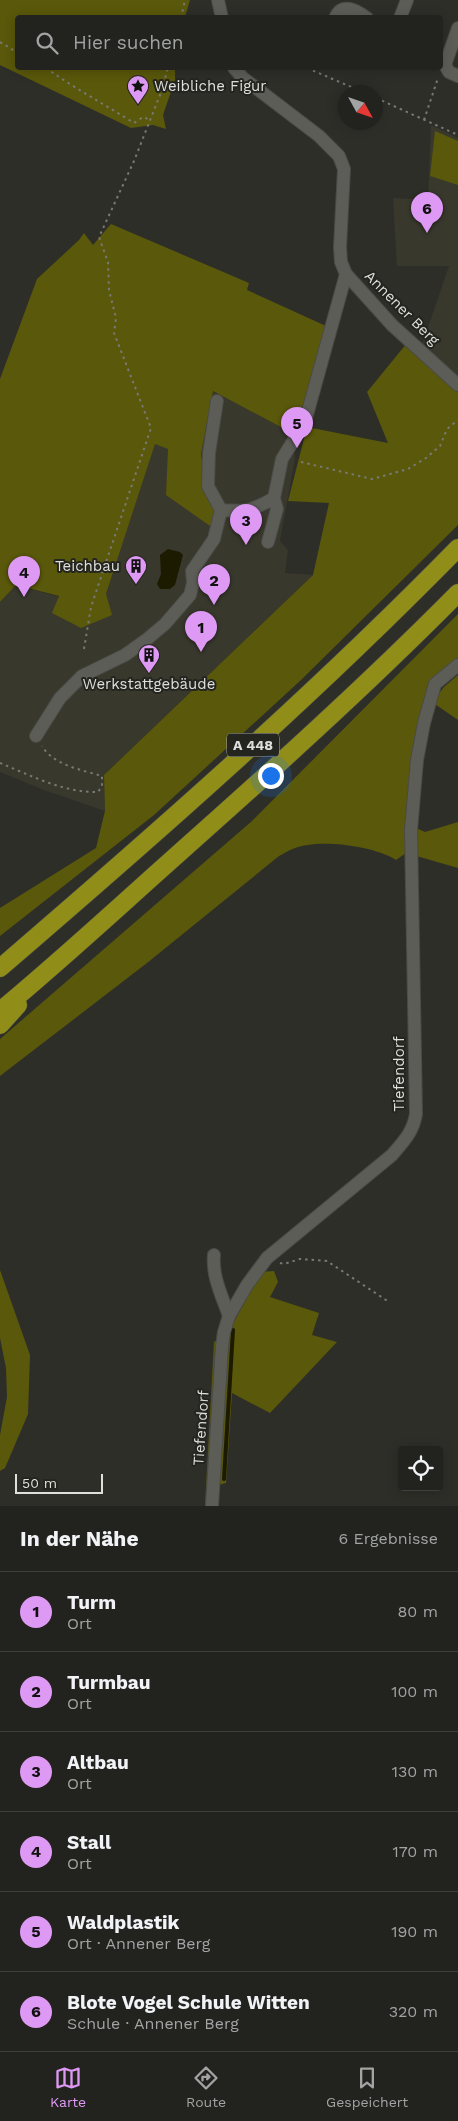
<!DOCTYPE html>
<html lang="de">
<head>
<meta charset="utf-8">
<style>
	:root { --surface:#22221f; --page:#2e2f2c; --text:#f1f3f6; --muted:#a2a4a4; --line:#3f3f3d; --accent:#dd99f3 }
	body { margin:0; font-family:"Work Sans",sans-serif; background:var(--page); color:var(--text) }
	.controls { position:absolute; right:15px; bottom:15px; display:grid; overflow:hidden; border-radius:5px; box-shadow:0 2px 12px #0003 }
	.controls button { width:45px; height:45px; display:grid; place-items:center; padding:0; border:0; border-bottom:1px solid var(--line); background:var(--surface); color:var(--text); font:25px sans-serif }
	.compass { position:absolute; left:338px; top:85px; width:45px; height:45px; border-radius:50%; background:var(--surface); box-shadow:0 2px 12px #0003; rotate:130deg }
	.scale { position:absolute; left:15px; bottom:12px; width:88px; box-sizing:border-box; padding-left:5px; border:2px solid #dfdfdc; border-top:0; font-size:14px; line-height:18px; white-space:nowrap; color:#dfdfdc; -webkit-text-stroke:4px #24251f; paint-order:stroke }
	.you { position:absolute; left:270px; top:775px; width:18px; height:18px; margin:-12px; border:4px solid #fff; border-radius:50%; background:#1a73e8; box-shadow:0 0 0 8px #1a73e833 }
	.badge { display:grid; place-items:center; width:32px; height:32px; border-radius:50%; background:var(--accent); color:#111; font-size:16px; font-weight:700 }
	.pin { position:absolute; translate:-50% -41px; filter:drop-shadow(0 1px 2px #0008) }
	.pin::after { content:''; position:absolute; top:26px; width:18px; height:15px; background:inherit; clip-path:polygon(0 0,100% 0,50% 100%) }
	.list { margin:0; padding:0; list-style:none }
	h2 { display:flex; justify-content:space-between; align-items:center; height:65px; margin:0; padding:0 20px; font-size:21px }
	h2 small { font-size:16px; font-weight:400; color:var(--muted) }
	.list li { display:grid; grid-template-columns:32px 1fr auto; gap:15px; align-items:center; box-sizing:border-box; height:80px; padding:0 20px; border-top:1px solid var(--line) }
	.list b { display:block; font-size:19px; white-space:nowrap }
	.list p { margin:0; font-size:16px; white-space:nowrap; color:var(--muted) }
	.list em { font-size:16px; font-style:normal; color:var(--muted) }
	.icon { flex:none; width:28px; height:28px; fill:none; stroke:currentColor; stroke-width:2; stroke-linecap:round; stroke-linejoin:round }
	.map { position:relative; flex:none; width:458px; height:1506px; overflow:hidden }
	.search { position:absolute; background:var(--surface); box-shadow:0 2px 12px #0003; left:15px; right:15px; top:15px; height:55px; display:flex; align-items:center; gap:12px; box-sizing:border-box; padding:0 18px; border-radius:5px; color:var(--muted); font-size:19px }
	.sheet { height:545px; background:var(--surface) }
	nav { display:flex; justify-content:space-around; align-items:center; box-sizing:border-box; height:70px; border-top:1px solid var(--line); background:var(--surface); font-size:14px; color:var(--muted) }
	nav a { display:grid; justify-items:center; gap:2px }
	nav .on { color:var(--accent) }
	.map>svg:first-child { display:block }
	.built { fill:#38382d }
	.green { fill:#5a580a }
	.water { fill:#1c1b00 }
	.lines { fill:none; stroke-linecap:round; stroke-linejoin:round }
	.stream { stroke:#1c1b00; stroke-width:4 }
	.minor-casing { stroke:#4a4b47; stroke-width:14 }
	.highway-casing { stroke:#4a4b47; stroke-width:19 }
	.path { stroke:#787874; stroke-width:2; stroke-dasharray:2.5 4; stroke-linecap:butt }
	.minor { stroke:#5d5d58; stroke-width:12 }
	.highway { stroke:#908d18; stroke-width:18 }
	.labels { text-anchor:middle; stroke-width:4; stroke-linejoin:round; paint-order:stroke }
	.shield { fill:#24251f; stroke:#a7a7a3; stroke-width:1 }
	.shield-label { font-size:14px; font-weight:bold; fill:#dfdfdc }
	.poi-label { font-size:15px; fill:#dfdfdc; stroke:#24251f; text-anchor:start }
	.street-label { font-size:15px; fill:#dfdfdc; stroke:#24251f }
</style>
</head>
<body>
<div class="map">
<svg width="458" height="1506" viewBox="0 0 458 1506">
	<rect width="100%" height="100%" fill="#2e2e29"/>
	<g class="built">
		<polygon points="431,125 458,138 458,378 422,345 449,266 397,266 393,198 428,200"/>
		<polygon points="213,391 290,432 295,458 280,541 288,550 285,573 313,575 104,775 105,811 44,790 0,772 0,602 16,585 59,597 106,594 155,443 169,449 166,495 208,496 201,454"/>
	</g>
	<g class="green">
		<polygon points="0,0 190,0 185,17 18,18 18,68 175,68 175,80 163,115 166,129 153,125 131,128 0,65"/>
		<polygon points="435,131 458,141 458,185 430,176"/>
		<polygon points="111,224 249,283 247,290 326,326 301,421 296,432 290,432 213,391 201,454 208,496 216,511 210,526 166,495 168,449 155,444 106,594 112,615 81,628 52,613 59,596 16,585 0,602 0,379 37,279 79,240 84,233 93,245"/>
		<polygon points="407,343 458,387 458,525 301,680 154,815 0,936 0,908 96,848 105,811 104,775 313,575 329,503 288,501 307,427 388,443 367,392"/>
		<path d="M 458,614 L 458,663 L 430,687 L 405,823 L 425,832 L 458,822 L 458,868 L 406,853 L 396,860 C 376,847 331,841 308,845 C 297,846 288,851 279,856 L 147,963 L 0,1076 L 0,1039 L 252,821 Z"/>
		<polygon points="458,675 458,720 432,702 444,687"/>
		<polygon points="0,1270 30,1355 28,1414 5,1468 0,1471 0,1435 7,1397 6,1368 0,1338"/>
		<polygon points="274,1271 278,1282 270,1297 319,1313 312,1335 337,1342 270,1413 232,1393 226,1483 210,1487 208,1506 205,1506 214,1342 228,1333 261,1272"/>
	</g>
	<polygon class="water" points="168,549 180,552 183,555 175,585 170,589 160,589 157,584 161,574 160,555"/>
	<g class="lines">
		<polyline class="stream" points="224,1479 233,1330"/>
		<g class="minor-casing">
			<g id="minor">
				<polyline points="218,0 222,18"/>
				<path d="M 335,18 C 342,2 356,10 367,18"/>
				<polyline points="400,18 407,0"/>
				<polyline points="458,28 445,65 449,72 458,76"/>
				<polyline points="234,68 243,78 319,136 339,156 344,169 340,247 341,262 346,274 392,325 458,385"/>
				<polyline points="217,401 209,453 208,486 221,510"/>
				<polyline points="268,542 277,509 274,498"/>
				<path d="M 36,736 L 60,698 L 82,676 L 125,655 L 146,640 L 165,624 L 190,595 L 193,583 L 192,571 L 214,539 L 221,510 C 245,512 254,510 274,498 L 282,459 L 305,422 L 346,274"/>
				<path d="M 214,1255 C 212,1277 222,1296 229,1316"/>
				<path d="M 212,1506 L 222,1346 L 224,1332 L 229,1316 L 247,1285 L 267,1258 L 392,1155 C 404,1141 413,1132 416,1114 L 411,830 L 417,760 L 424,723 L 435,684 L 458,665"/>
			</g>
		</g>
		<g class="highway-casing">
			<g id="highway">
				<path d="M 0,968 C 157,833 313,696 458,548"/>
				<path d="M 0,1011 C 58,963 112,913 168,863 C 267,775 365,687 458,593"/>
				<polyline points="0,1025 18,1005"/>
			</g>
		</g>
		<g class="path">
			<polyline points="181,18 185,0"/>
			<polyline points="0,42 18,53"/>
			<path d="M 46,68 C 74,88 104,104 134,123 L 143,117 L 150,120"/>
			<polyline points="307,68 363,92"/>
			<polyline points="376,98 458,135"/>
			<polyline points="424,120 438,78"/>
			<polyline points="301,462 372,479 408,469 426,458 440,446 447,429 458,420"/>
			<polyline points="84,649 91,607 151,428 114,333 116,318 109,290 108,262 99,237 134,161 160,95 168,68"/>
			<path d="M 0,763 C 30,775 64,793 98,792 L 102,786 L 102,776 C 82,770 53,765 42,746"/>
			<polyline points="280,1263 284,1264 300,1259 327,1261 389,1302"/>
		</g>
		<use href="#minor" class="minor"/>
		<use href="#highway" class="highway"/>
	</g>
	<defs>
		<g id="sight-pin" transform="scale(1.125)"><path d="M0 17L-7.5 6A9.5 9.5 0 1 1 7.5 6Z" fill="#dd99f3" stroke="#24251f"/><path d="M0-6L1.8-2.2L6-1.7L2.9 1.2L3.7 5.4L0 3.3L-3.7 5.4L-2.9 1.2L-6-1.7L-1.8-2.2Z" fill="#111"/></g>
		<g id="building-pin" transform="scale(1.125)"><path d="M0 17L-7.5 6A9.5 9.5 0 1 1 7.5 6Z" fill="#dd99f3" stroke="#24251f"/><path d="M-4-6H4V6H1V3H-1V6H-4ZM-2.5-4.3h1.7v1.8h-1.7ZM.8-4.3h1.7v1.8H.8ZM-2.5-1h1.7V.8h-1.7ZM.8-1h1.7V.8H.8Z" fill="#111"/></g>
	</defs>
	<g fill-rule="evenodd">
		<use href="#sight-pin" x="138" y="86"/>
		<use href="#building-pin" x="136" y="566"/>
		<use href="#building-pin" x="149" y="655"/>
	</g>
	<g class="labels">
		<rect class="shield" x="227" y="733.5" width="52" height="23" rx="4"/>
		<g class="shield-label">
			<text x="253" y="750">A 448</text>
		</g>
		<g class="poi-label">
			<text x="154" y="91">Weibliche Figur</text>
			<text x="120" y="571" text-anchor="end">Teichbau</text>
			<text x="149" y="689" text-anchor="middle">Werkstattgebäude</text>
		</g>
		<g class="street-label">
			<text transform="translate(402 308) rotate(45)" y="5">Annener Berg</text>
			<text transform="translate(399 1074) rotate(-90)" y="5">Tiefendorf</text>
			<text transform="translate(201 1428) rotate(-86)" y="5">Tiefendorf</text>
		</g>
	</g>
</svg>
<div class="controls">
<button><svg class="icon" aria-label="locate" viewBox="0 0 24 24"><circle cx="12" cy="12" r="6"/><path d="M12 2v4M12 18v4M2 12h4M18 12h4"/></svg></button>
</div>
<svg class="compass" viewBox="-18 -18 36 36"><path d="M0-13l5 13h-10z" fill="#e53935"/><path d="M0 13l5-13h-10z" fill="#a2a4a4"/></svg>
<div class="scale">50 m</div>
<div class="you"></div>
<div class="pin badge" style="left:201px;top:652px">1</div>
<div class="pin badge" style="left:214px;top:605px">2</div>
<div class="pin badge" style="left:246px;top:545px">3</div>
<div class="pin badge" style="left:24px;top:597px">4</div>
<div class="pin badge" style="left:297px;top:448px">5</div>
<div class="pin badge" style="left:427px;top:233px">6</div>
<div class="search"><svg class="icon" aria-label="search" viewBox="0 0 24 24"><circle cx="10" cy="10" r="6"/><path d="M15 15l6 6"/></svg>Hier suchen</div>
</div>
<section class="sheet">
<h2>In der Nähe<small>6 Ergebnisse</small></h2>
<ul class="list">
<li><span class="badge">1</span><div><b>Turm</b><p>Ort</p></div><em>80 m</em></li>
<li><span class="badge">2</span><div><b>Turmbau</b><p>Ort</p></div><em>100 m</em></li>
<li><span class="badge">3</span><div><b>Altbau</b><p>Ort</p></div><em>130 m</em></li>
<li><span class="badge">4</span><div><b>Stall</b><p>Ort</p></div><em>170 m</em></li>
<li><span class="badge">5</span><div><b>Waldplastik</b><p>Ort · Annener Berg</p></div><em>190 m</em></li>
<li><span class="badge">6</span><div><b>Blote Vogel Schule Witten</b><p>Schule · Annener Berg</p></div><em>320 m</em></li>
</ul>
</section>
<nav>
<a class="on"><svg class="icon" aria-label="map" viewBox="0 0 24 24"><path d="M3 6l6-2 6 2 6-2v14l-6 2-6-2-6 2zM9 4v14M15 6v14"/></svg>Karte</a>
<a><svg class="icon" aria-label="directions" viewBox="0 0 24 24"><path d="M12 3l9 9-9 9-9-9zM9 14v-3h6M13 9l2 2-2 2"/></svg>Route</a>
<a><svg class="icon" aria-label="saved" viewBox="0 0 24 24"><path d="M7 4h10v16l-5-4-5 4z"/></svg>Gespeichert</a>
</nav>
</body>
</html>
